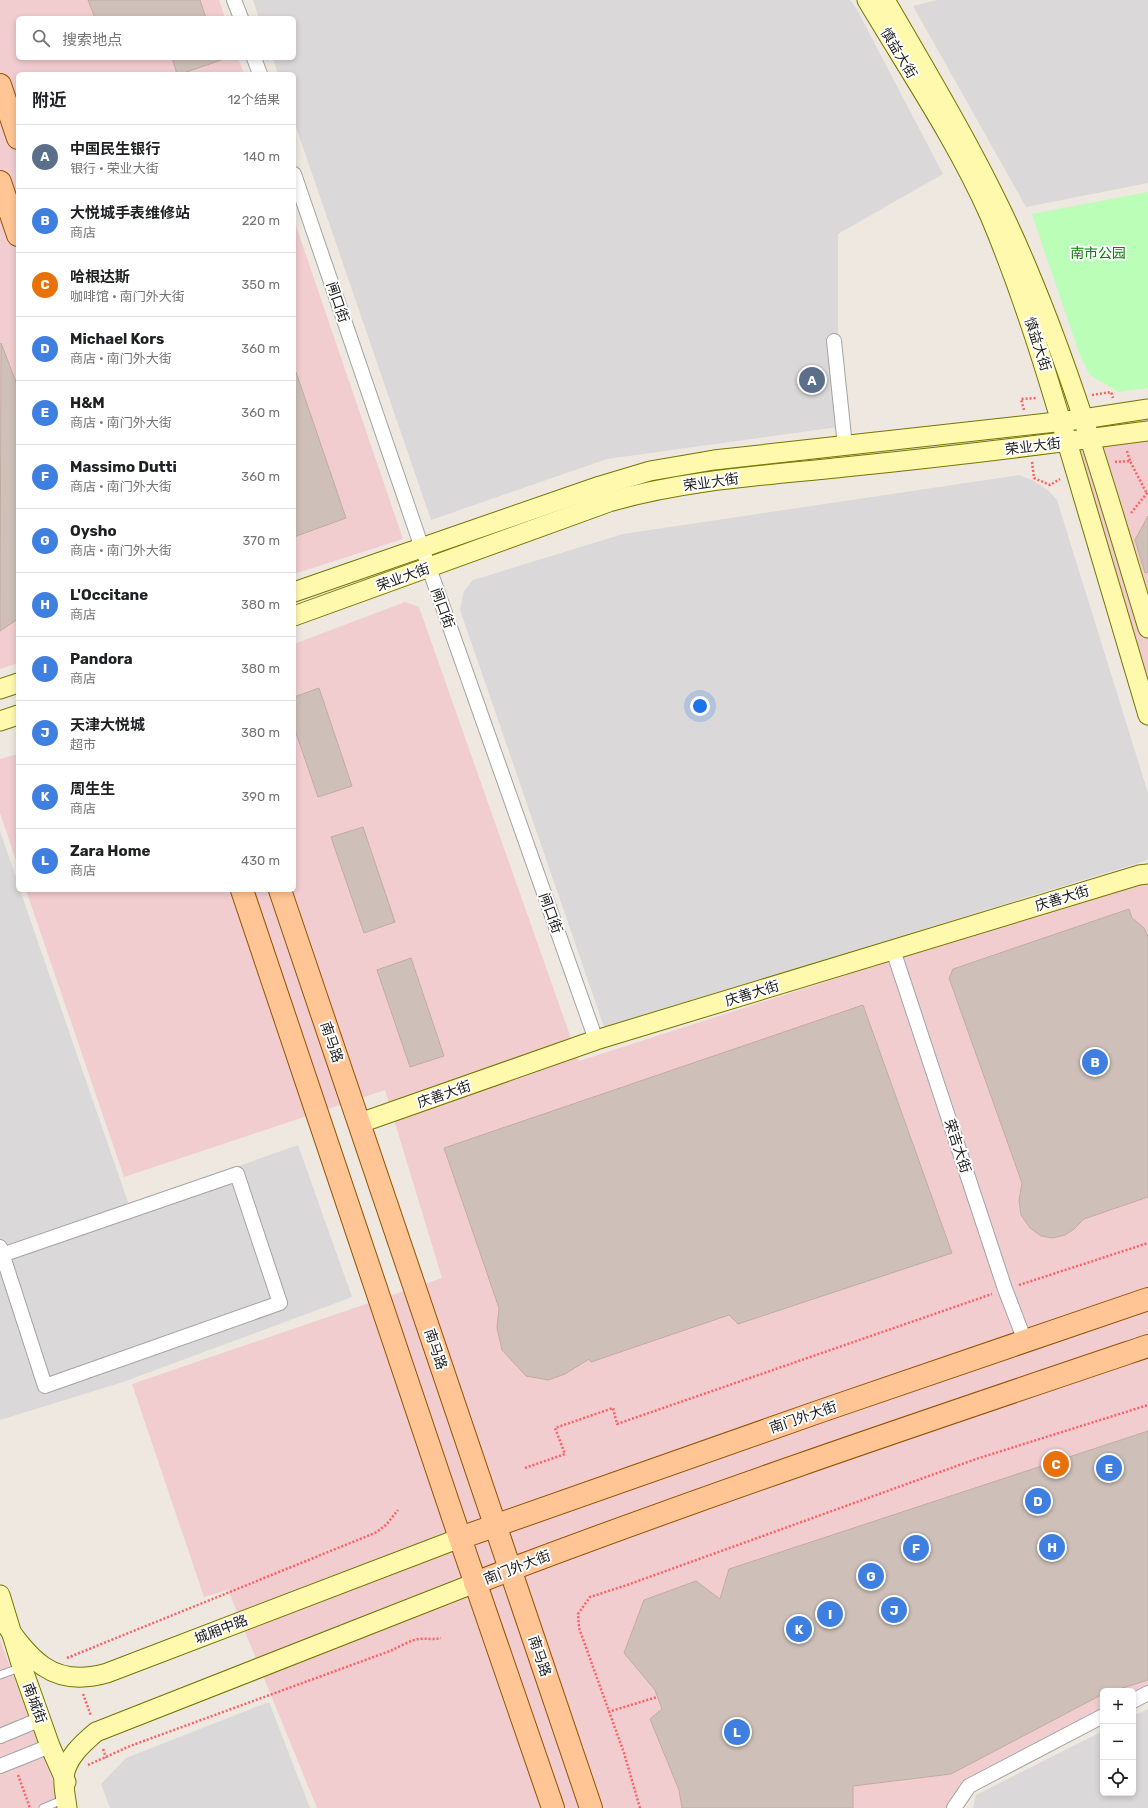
<!DOCTYPE html>
<html lang="zh">
<head>
<meta charset="utf-8">
<style>
	:root { --surface:#fff; --page:#f2f2f2; --text:#202124; --muted:#757577; --line:#e0e0e0; --accent:#db2777 }
	body { margin:0; font-family:Rubik,"Noto Sans SC",sans-serif; background:var(--page); color:var(--text) }
	.controls { position:absolute; right:12px; bottom:12px; display:grid; overflow:hidden; border-radius:6px; box-shadow:0 2px 6px #0003 }
	.controls button { width:36px; height:36px; display:grid; place-items:center; padding:0; border:0; border-bottom:1px solid var(--line); background:var(--surface); color:var(--text); font:20px sans-serif }
	.you { position:absolute; left:700px; top:706px; width:14px; height:14px; margin:-10px; border:3px solid #fff; border-radius:50%; background:#1a73e8; box-shadow:0 0 0 6px #1a73e833 }
	.badge { display:grid; place-items:center; width:26px; height:26px; border-radius:50%; background:var(--accent); color:#fff; font-size:13px; font-weight:700 }
	.pin { position:absolute; translate:-50% -50%; border:2px solid #fff; box-shadow:0 1px 4px #0006 }
	.list { margin:0; padding:0; list-style:none }
	h2 { display:flex; justify-content:space-between; align-items:center; height:52px; margin:0; padding:0 16px; font-size:17px }
	h2 small { font-size:13px; font-weight:400; color:var(--muted) }
	.list li { display:grid; grid-template-columns:26px 1fr auto; gap:12px; align-items:center; box-sizing:border-box; height:64px; padding:0 16px; border-top:1px solid var(--line) }
	.list b { display:block; font-size:15px; white-space:nowrap }
	.list p { margin:0; font-size:13px; white-space:nowrap; color:var(--muted) }
	.list em { font-size:13px; font-style:normal; color:var(--muted) }
	.icon { flex:none; width:22px; height:22px; fill:none; stroke:currentColor; stroke-width:2; stroke-linecap:round; stroke-linejoin:round }
	.map { position:relative; flex:none; width:1148px; height:1808px; overflow:hidden }
	.search { position:absolute; background:var(--surface); box-shadow:0 2px 6px #0003; left:16px; top:16px; width:280px; height:44px; display:flex; align-items:center; gap:10px; box-sizing:border-box; padding:0 14px; border-radius:6px; color:var(--muted); font-size:15px }
	.panel { position:absolute; background:var(--surface); box-shadow:0 2px 6px #0003; left:16px; top:72px; width:280px; height:820px; border-radius:6px }
	.map>svg:first-child { display:block }
	.residential { fill:#dad8d9 }
	.commercial { fill:#f1cdd0 }
	.park { fill:#bafeb8 }
	.building { fill:#cec0b9; stroke:#c1aca1 }
	.lines { fill:none; stroke-linecap:round; stroke-linejoin:round }
	.lane-casing { stroke:#a3a3a3; stroke-width:9 }
	.street-casing { stroke:#a3a3a3; stroke-width:16 }
	.secondary-casing { stroke:#757500; stroke-width:21 }
	.primary-casing { stroke:#935200; stroke-width:24 }
	.path { stroke:#ff6062; stroke-width:2.5; stroke-dasharray:2 2; stroke-linecap:butt }
	.lane { stroke:#fff; stroke-width:7 }
	.street { stroke:#fff; stroke-width:14 }
	.secondary { stroke:#fff9ae; stroke-width:19 }
	.primary { stroke:#ffc594; stroke-width:22 }
	.labels { text-anchor:middle; stroke-width:4; stroke-linejoin:round; paint-order:stroke }
	.street-label { font-size:14px; fill:#1c1c1c; stroke:#fff }
	.park-label { font-size:14px; fill:#068102; stroke:#fff }
</style>
</head>
<body>
<div class="map">
<svg width="1148" height="1808" viewBox="0 0 1148 1808">
	<rect width="100%" height="100%" fill="#eee8e0"/>
	<g class="residential">
		<polygon points="253,0 850,0 856,8 943,174 838,234 838,427 607,459 431,520 294,121 294,74 278,74 273,58 294,58 294,18 259,18"/>
		<polygon points="937,0 1148,0 1148,183 1026,207 913,6"/>
		<polygon points="1019,475 1034,481 1048,490 1057,500 1148,793 1148,860 604,1027 460,610 464,591 473,580 623,534"/>
		<polygon points="0,831 18,883 18,890 20,890 129,1205 298,1145 352,1297 123,1382 0,1420"/>
		<polygon points="269,1702 310,1808 110,1808 101,1784 126,1758"/>
		<polygon points="1148,1709 1148,1808 973,1808 976,1795 1103,1731 1103,1793 1133,1793 1133,1716"/>
	</g>
	<g class="commercial">
		<polygon points="0,0 219,0 225,18 18,18 18,58 238,58 244,74 18,74 18,663 0,669"/>
		<polygon points="294,220 403,539 294,574"/>
		<polygon points="1148,420 1148,679 1071,428"/>
		<polygon points="405,602 419,607 579,1061 1148,878 1148,1697 1133,1704 1133,1691 1103,1691 1103,1720 968,1789 964,1808 317,1808 228,1590 204,1597 132,1384 442,1278 385,1090 124,1177 26,890 294,890 294,644"/>
		<polygon points="18,754 18,866 0,813 0,759"/>
		<polygon points="0,1640 63,1808 0,1808"/>
	</g>
	<polygon class="park" points="1148,192 1148,388 1119,392 1090,375 1079,353 1032,214"/>
	<g class="building">
		<polygon points="88,0 200,0 206,18 95,18"/>
		<polygon points="172,58 221,58 221,60 181,74 177,74"/>
		<polygon points="1,343 18,387 18,619 0,631"/>
		<polygon points="294,372 296,372 346,518 294,537"/>
		<polygon points="1148,516 1148,572 1145,573 1135,540"/>
		<polygon points="319,688 352,786 318,797 294,727 294,697"/>
		<polygon points="363,827 395,922 364,933 331,837"/>
		<polygon points="1129,909 1132,918 1144,928 1148,937 1148,1197 1084,1219 1074,1229 1065,1235 1053,1238 1041,1236 1030,1228 1021,1215 1019,1200 1022,1183 949,978 953,969"/>
		<polygon points="411,958 444,1056 410,1067 377,970"/>
		<polygon points="863,1005 952,1253 738,1324 729,1315 591,1362 589,1359 565,1374 548,1380 526,1376 502,1350 497,1328 499,1308 444,1148"/>
		<polygon points="1148,1431 1148,1680 1113,1691 1103,1691 1103,1694 951,1774 853,1786 853,1808 682,1808 679,1790 650,1719 662,1709 655,1690 624,1653 644,1600 696,1581 720,1599 729,1569"/>
	</g>
	<g class="lines">
		<g class="lane-casing">
			<g id="lane">
				<polyline points="0,1675 22,1667"/>
				<polyline points="43,1808 65,1799"/>
			</g>
		</g>
		<g class="street-casing">
			<g id="street">
				<polyline points="234,0 241,18"/>
				<polyline points="254,58 260,74"/>
				<polyline points="294,174 422,548 596,1040"/>
				<polyline points="834,341 845,446"/>
				<polyline points="893,950 1005,1289 1025,1341"/>
				<polyline points="0,1247 45,1386 280,1303 237,1174 2,1255"/>
				<polyline points="1133,1701 1148,1693"/>
				<polyline points="0,1736 41,1719"/>
				<polyline points="0,1766 50,1746"/>
				<polyline points="954,1808 969,1786 1103,1716"/>
			</g>
		</g>
		<g class="secondary-casing">
			<g id="secondary">
				<path d="M 867,0 C 908,69 957,141 990,216 C 1024,297 1048,377 1073,462 C 1098,546 1123,630 1148,715"/>
				<path d="M 885,0 C 936,88 989,175 1028,270 C 1077,386 1111,507 1148,628"/>
				<polyline points="294,592 600,486 650,471 714,460 1083,419 1148,409"/>
				<path d="M 294,616 L 609,502 C 688,479 772,475 854,466 C 952,456 1050,444 1148,431"/>
				<polyline points="0,689 18,683"/>
				<polyline points="0,721 18,715"/>
				<polyline points="360,1123 596,1040 1139,875 1148,874"/>
				<polyline points="0,1595 22,1667 50,1746 66,1782"/>
				<path d="M 0,1616 C 29,1659 52,1689 107,1673 L 460,1538"/>
				<path d="M 67,1808 C 66,1798 63,1787 64,1777 C 66,1758 83,1743 96,1732 L 475,1583"/>
			</g>
		</g>
		<g class="primary-casing">
			<g id="primary">
				<polyline points="0,85 18,138"/>
				<polyline points="0,182 18,235"/>
				<polyline points="242,890 460,1538 553,1808"/>
				<polyline points="280,890 591,1808"/>
				<polyline points="460,1538 821,1411 1148,1299"/>
				<path d="M 475,1583 C 697,1498 923,1422 1148,1346"/>
			</g>
		</g>
		<g class="path">
			<polyline points="1092,395 1111,392 1113,398"/>
			<polyline points="1024,410 1021,399 1037,398"/>
			<polyline points="1127,451 1130,461"/>
			<polyline points="1032,462 1034,478 1050,485 1060,479"/>
			<polyline points="1115,462 1130,461 1146,492"/>
			<polyline points="1131,513 1148,492"/>
			<polyline points="1019,1285 1148,1243"/>
			<polyline points="525,1468 565,1454 555,1428 613,1408 617,1424 992,1294"/>
			<polyline points="67,1658 375,1533 386,1525 398,1510"/>
			<polyline points="83,1694 91,1716"/>
			<polyline points="608,1712 657,1697"/>
			<polyline points="103,1749 106,1758"/>
			<path d="M 88,1765 L 130,1746 L 390,1651 C 399,1647 409,1641 418,1639 C 426,1638 433,1640 441,1638"/>
			<polyline points="18,1775 30,1808"/>
			<polyline points="640,1808 624,1753 579,1628 578,1614 590,1597 627,1585 976,1459 1148,1405"/>
		</g>
		<use href="#lane" class="lane"/>
		<use href="#street" class="street"/>
		<use href="#secondary" class="secondary"/>
		<use href="#primary" class="primary"/>
	</g>
	<g class="labels">
		<g class="street-label">
			<text transform="translate(899 53) rotate(59)" y="5">慎益大街</text>
			<text transform="translate(338 302) rotate(71)" y="5">闸口街</text>
			<text transform="translate(1038 344) rotate(72)" y="5">慎益大街</text>
			<text transform="translate(1033 446) rotate(-7)" y="5">荣业大街</text>
			<text transform="translate(711 482) rotate(-8)" y="5">荣业大街</text>
			<text transform="translate(403 577) rotate(-20)" y="5">荣业大街</text>
			<text transform="translate(443 608) rotate(70)" y="5">闸口街</text>
			<text transform="translate(1062 898) rotate(-17)" y="5">庆善大街</text>
			<text transform="translate(551 913) rotate(70)" y="5">闸口街</text>
			<text transform="translate(752 993) rotate(-17)" y="5">庆善大街</text>
			<text transform="translate(332 1042) rotate(71)" y="5">南马路</text>
			<text transform="translate(444 1094) rotate(-19)" y="5">庆善大街</text>
			<text transform="translate(958 1146) rotate(72)" y="5">荣吉大街</text>
			<text transform="translate(436 1349) rotate(71)" y="5">南马路</text>
			<text transform="translate(803 1417) rotate(-19)" y="5">南门外大街</text>
			<text transform="translate(517 1567) rotate(-21)" y="5">南门外大街</text>
			<text transform="translate(221 1629) rotate(-21)" y="5">城厢中路</text>
			<text transform="translate(540 1656) rotate(71)" y="5">南马路</text>
			<text transform="translate(35 1703) rotate(70)" y="5">南城街</text>
		</g>
		<g class="park-label">
			<text x="1098" y="258">南市公园</text>
		</g>
	</g>
</svg>
<div class="controls">
<button>+</button>
<button>−</button>
<button><svg class="icon" aria-label="locate" viewBox="0 0 24 24"><circle cx="12" cy="12" r="6"/><path d="M12 2v4M12 18v4M2 12h4M18 12h4"/></svg></button>
</div>
<div class="you"></div>
<div class="pin badge" style="left:812px;top:380px;background:#5c6f8a">A</div>
<div class="pin badge" style="left:1095px;top:1062px;background:#3f7fe0">B</div>
<div class="pin badge" style="left:1056px;top:1464px;background:#e8710a">C</div>
<div class="pin badge" style="left:1038px;top:1501px;background:#3f7fe0">D</div>
<div class="pin badge" style="left:1109px;top:1468px;background:#3f7fe0">E</div>
<div class="pin badge" style="left:916px;top:1548px;background:#3f7fe0">F</div>
<div class="pin badge" style="left:871px;top:1576px;background:#3f7fe0">G</div>
<div class="pin badge" style="left:1052px;top:1547px;background:#3f7fe0">H</div>
<div class="pin badge" style="left:830px;top:1614px;background:#3f7fe0">I</div>
<div class="pin badge" style="left:894px;top:1610px;background:#3f7fe0">J</div>
<div class="pin badge" style="left:799px;top:1629px;background:#3f7fe0">K</div>
<div class="pin badge" style="left:737px;top:1732px;background:#3f7fe0">L</div>
<div class="search"><svg class="icon" aria-label="search" viewBox="0 0 24 24"><circle cx="10" cy="10" r="6"/><path d="M15 15l6 6"/></svg>搜索地点</div>
<section class="panel">
<h2>附近<small>12个结果</small></h2>
<ul class="list">
<li><span class="badge" style="background:#5c6f8a">A</span><div><b>中国民生银行</b><p>银行 · 荣业大街</p></div><em>140 m</em></li>
<li><span class="badge" style="background:#3f7fe0">B</span><div><b>大悦城手表维修站</b><p>商店</p></div><em>220 m</em></li>
<li><span class="badge" style="background:#e8710a">C</span><div><b>哈根达斯</b><p>咖啡馆 · 南门外大街</p></div><em>350 m</em></li>
<li><span class="badge" style="background:#3f7fe0">D</span><div><b>Michael Kors</b><p>商店 · 南门外大街</p></div><em>360 m</em></li>
<li><span class="badge" style="background:#3f7fe0">E</span><div><b>H&amp;M</b><p>商店 · 南门外大街</p></div><em>360 m</em></li>
<li><span class="badge" style="background:#3f7fe0">F</span><div><b>Massimo Dutti</b><p>商店 · 南门外大街</p></div><em>360 m</em></li>
<li><span class="badge" style="background:#3f7fe0">G</span><div><b>Oysho</b><p>商店 · 南门外大街</p></div><em>370 m</em></li>
<li><span class="badge" style="background:#3f7fe0">H</span><div><b>L'Occitane</b><p>商店</p></div><em>380 m</em></li>
<li><span class="badge" style="background:#3f7fe0">I</span><div><b>Pandora</b><p>商店</p></div><em>380 m</em></li>
<li><span class="badge" style="background:#3f7fe0">J</span><div><b>天津大悦城</b><p>超市</p></div><em>380 m</em></li>
<li><span class="badge" style="background:#3f7fe0">K</span><div><b>周生生</b><p>商店</p></div><em>390 m</em></li>
<li><span class="badge" style="background:#3f7fe0">L</span><div><b>Zara Home</b><p>商店</p></div><em>430 m</em></li>
</ul>
</section>
</div>
</body>
</html>
